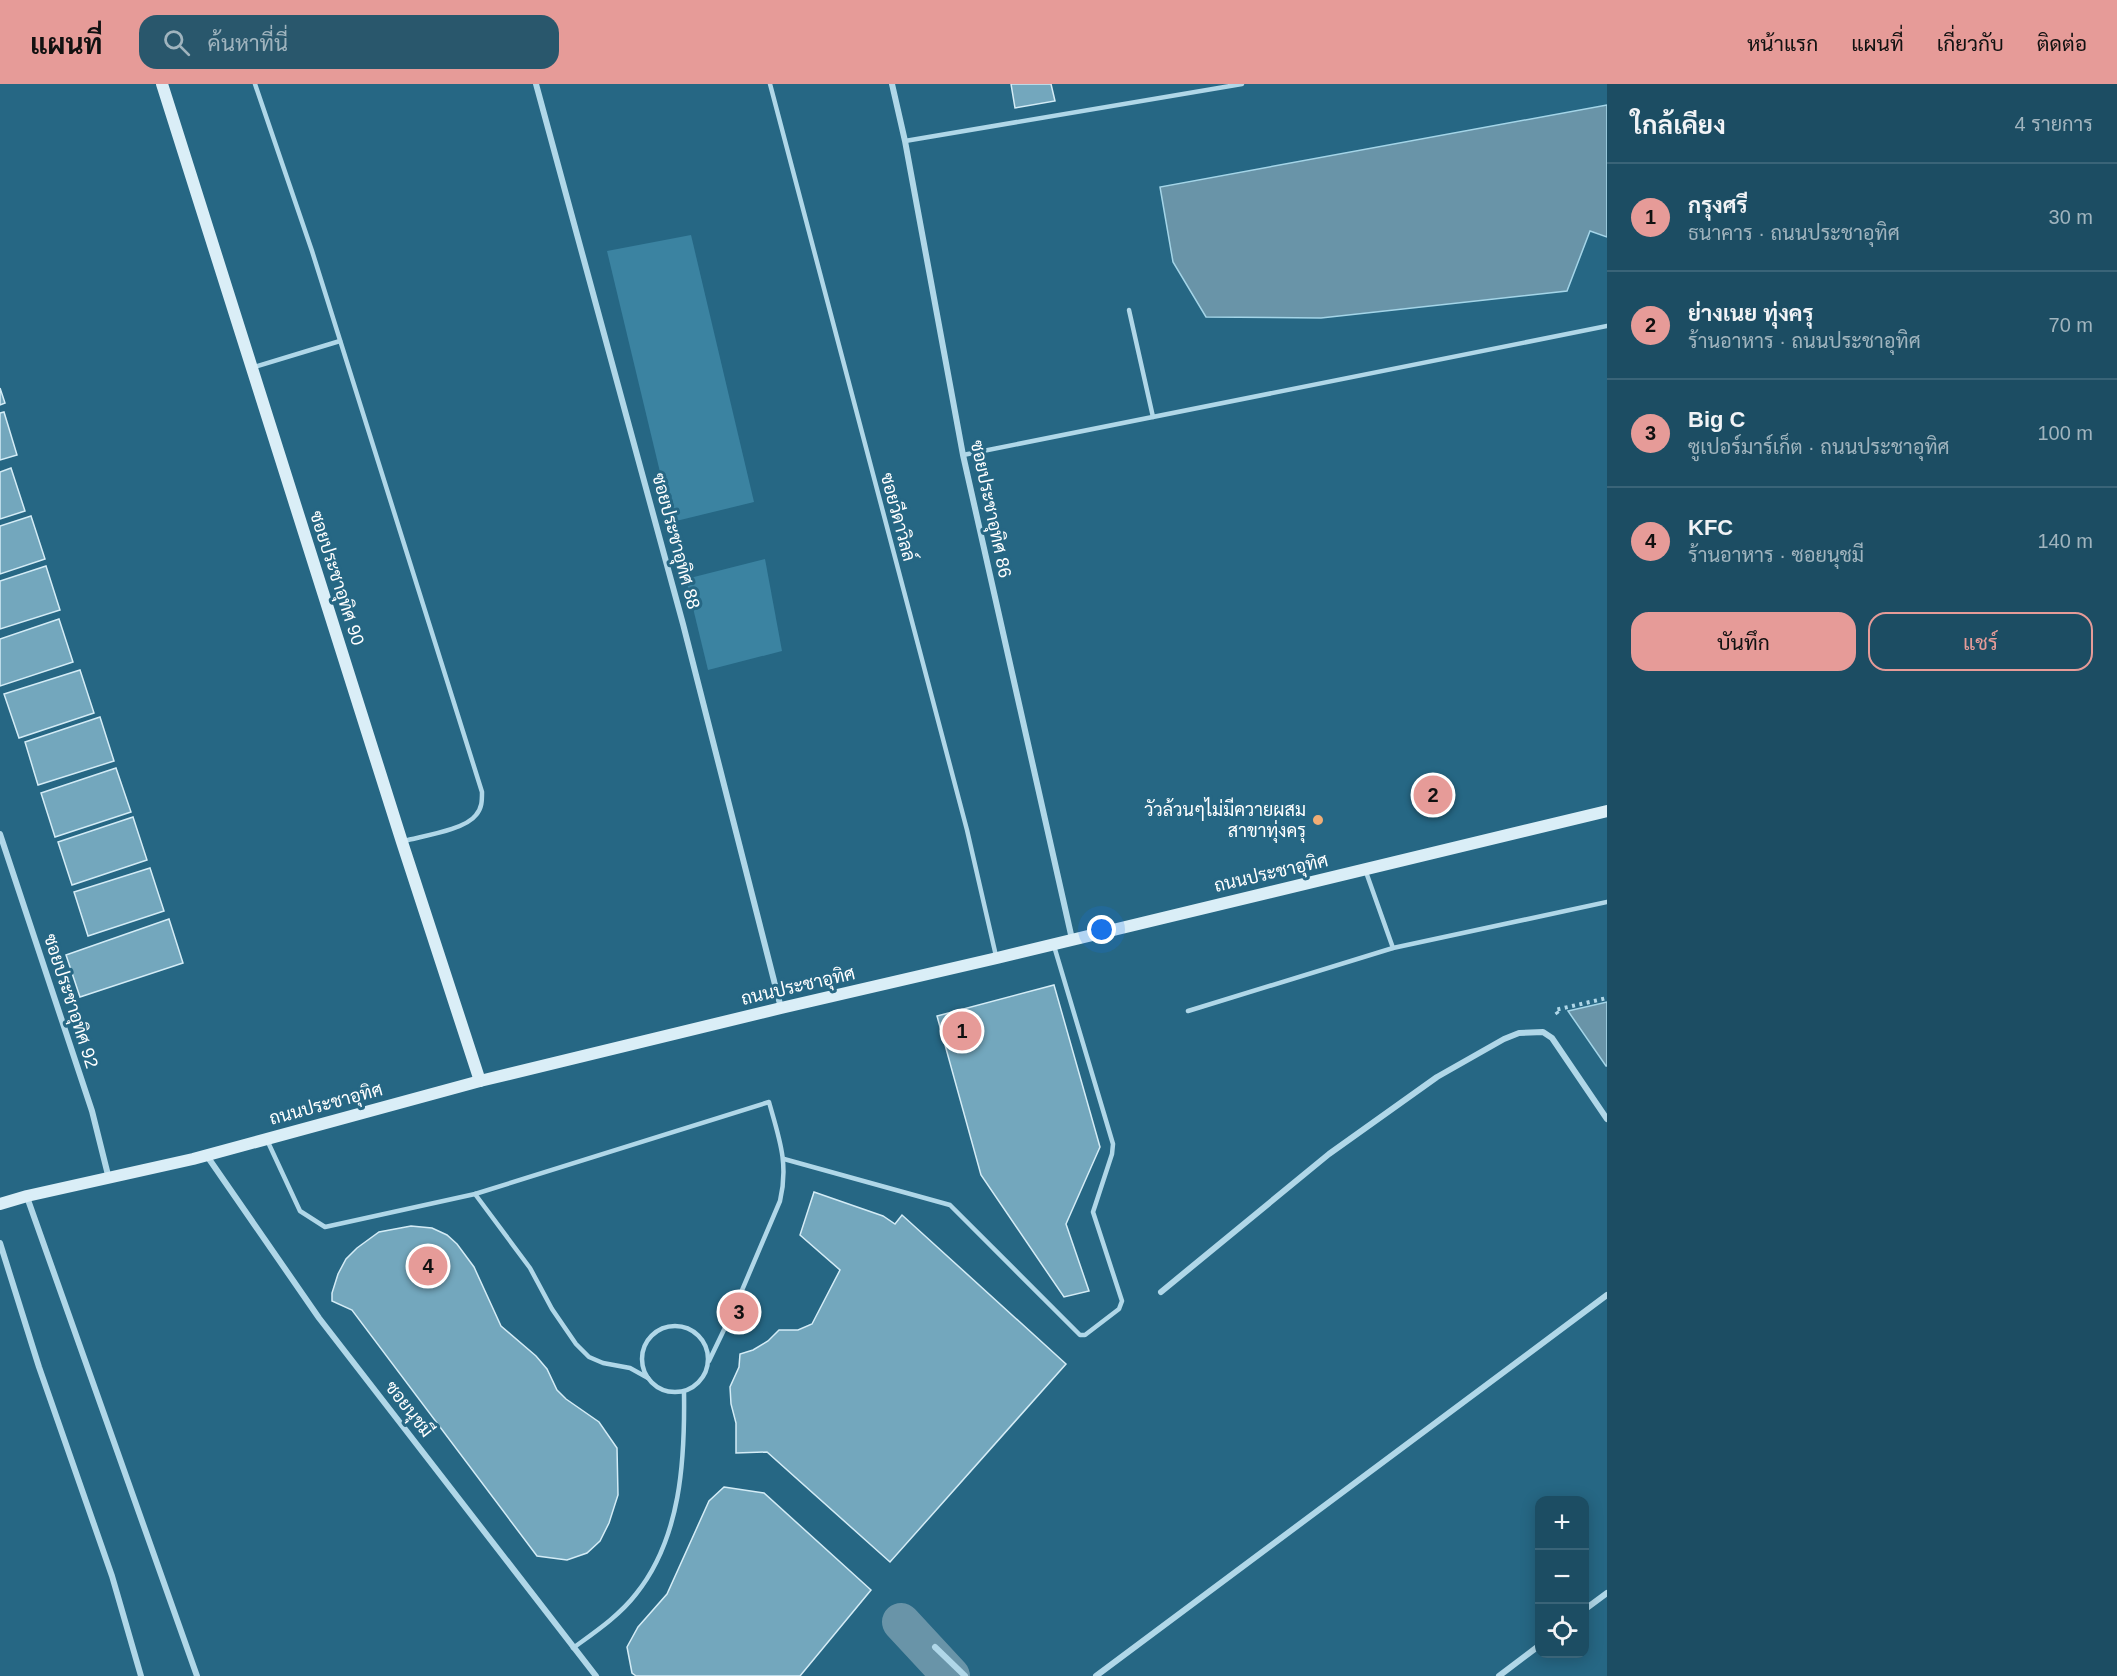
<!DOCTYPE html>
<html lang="th">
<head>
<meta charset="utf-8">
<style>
	:root { --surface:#1c4d63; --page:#29576c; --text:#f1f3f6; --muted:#a0b4be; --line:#3a6478; --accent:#e69b98 }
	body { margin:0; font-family:Helvetica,Sarabun,sans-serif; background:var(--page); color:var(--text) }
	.controls { position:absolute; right:18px; bottom:18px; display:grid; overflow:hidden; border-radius:12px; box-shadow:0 3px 15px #0003 }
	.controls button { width:54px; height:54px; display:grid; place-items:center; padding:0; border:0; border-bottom:2px solid var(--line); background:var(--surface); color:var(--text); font:30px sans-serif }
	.you { position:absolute; left:1102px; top:846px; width:21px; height:21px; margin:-15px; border:4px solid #fff; border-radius:50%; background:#1a73e8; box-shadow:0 0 0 9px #1a73e833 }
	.badge { display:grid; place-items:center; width:39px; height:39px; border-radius:50%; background:var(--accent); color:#111; font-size:20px; font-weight:700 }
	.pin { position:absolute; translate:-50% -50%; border:3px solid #fff; box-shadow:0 2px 6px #0006 }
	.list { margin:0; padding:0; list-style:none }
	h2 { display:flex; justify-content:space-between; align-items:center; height:78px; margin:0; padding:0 24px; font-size:26px }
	h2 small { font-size:20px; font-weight:400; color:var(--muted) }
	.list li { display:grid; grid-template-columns:39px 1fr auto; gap:18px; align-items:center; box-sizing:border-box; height:108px; padding:0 24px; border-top:2px solid var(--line) }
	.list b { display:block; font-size:22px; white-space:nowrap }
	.list p { margin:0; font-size:20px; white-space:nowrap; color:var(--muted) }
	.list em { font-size:20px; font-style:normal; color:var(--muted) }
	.actions { display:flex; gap:12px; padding:18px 24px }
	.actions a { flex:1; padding:14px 0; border:2px solid var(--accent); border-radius:18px; text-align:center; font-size:21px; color:var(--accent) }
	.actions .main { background:var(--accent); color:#111 }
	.icon { flex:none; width:33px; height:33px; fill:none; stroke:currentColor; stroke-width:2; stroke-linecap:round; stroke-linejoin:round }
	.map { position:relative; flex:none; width:1607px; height:1592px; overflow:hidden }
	header { display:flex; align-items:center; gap:36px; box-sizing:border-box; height:84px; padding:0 30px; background:var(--accent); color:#111 }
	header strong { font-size:28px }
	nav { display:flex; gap:33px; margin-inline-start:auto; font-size:21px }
	.search { width:420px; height:54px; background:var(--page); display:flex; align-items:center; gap:15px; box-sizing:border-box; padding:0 21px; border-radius:18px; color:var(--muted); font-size:22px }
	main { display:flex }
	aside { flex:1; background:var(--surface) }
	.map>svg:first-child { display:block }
	.green { fill:#3b83a1 }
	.water { fill:#6994a8; stroke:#a4d5e8; stroke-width:1.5 }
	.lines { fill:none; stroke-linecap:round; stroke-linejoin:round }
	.canal { stroke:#6994a8; stroke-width:38 }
	.building { fill:#73a7bd; stroke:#d4ecf6; stroke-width:1.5 }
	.path { stroke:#b0d7e8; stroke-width:4; stroke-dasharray:3 4.5; stroke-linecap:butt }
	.lane { stroke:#b0d7e8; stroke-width:4.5 }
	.street { stroke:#b0d7e8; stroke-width:6 }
	.secondary { stroke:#daeef7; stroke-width:12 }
	.poi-dot { fill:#f1ad75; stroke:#266784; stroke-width:2 }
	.labels { text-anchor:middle; stroke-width:6; stroke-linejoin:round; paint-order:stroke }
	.street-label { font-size:18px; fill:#fff; stroke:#266784 }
	.poi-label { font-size:18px; fill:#fff; stroke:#266784; text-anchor:end }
</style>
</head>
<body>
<header>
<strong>แผนที่</strong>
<div class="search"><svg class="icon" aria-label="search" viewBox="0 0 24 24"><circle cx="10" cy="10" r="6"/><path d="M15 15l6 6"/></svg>ค้นหาที่นี่</div>
<nav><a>หน้าแรก</a><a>แผนที่</a><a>เกี่ยวกับ</a><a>ติดต่อ</a></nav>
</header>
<main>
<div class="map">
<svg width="1607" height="1592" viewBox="0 0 1607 1592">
	<rect width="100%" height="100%" fill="#266784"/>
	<g class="green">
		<polygon points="691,151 754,418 672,438 607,167"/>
		<polygon points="765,475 782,567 708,586 686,495"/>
	</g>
	<g class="water">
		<polygon points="1607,21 1607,153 1590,147 1567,207 1321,234 1206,233 1173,178 1160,103"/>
		<polygon points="1607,918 1607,982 1606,982 1568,927"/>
	</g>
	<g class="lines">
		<polyline class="canal" points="901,1538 951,1592"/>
	</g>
	<g class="building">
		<polygon points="1011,0 1051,0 1055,17 1015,24"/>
		<polygon points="0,304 5,319 0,321"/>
		<polygon points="4,328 17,371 0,376 0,329"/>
		<polygon points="11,384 25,427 0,435 0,388"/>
		<polygon points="31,432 45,475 0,490 0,442"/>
		<polygon points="46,482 60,526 0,545 0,497"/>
		<polygon points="59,535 73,578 0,602 0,555"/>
		<polygon points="80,586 94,629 19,654 4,610"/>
		<polygon points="100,633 114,677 38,701 25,658"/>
		<polygon points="116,684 131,728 55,753 41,709"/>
		<polygon points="133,733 147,776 72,801 58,758"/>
		<polygon points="150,784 164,827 88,852 74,808"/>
		<polygon points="169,835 183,879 80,913 66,871"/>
		<polygon points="1054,901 1100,1063 1066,1140 1089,1207 1064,1213 981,1091 937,932"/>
		<polygon points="814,1108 883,1132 895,1140 902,1131 1066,1280 890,1478 767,1368 736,1369 736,1339 731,1320 730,1303 739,1283 740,1270 753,1266 768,1257 779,1246 798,1246 812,1240 840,1186 800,1151"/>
		<polygon points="411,1142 432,1144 447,1151 457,1160 474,1183 501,1242 536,1272 547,1285 557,1306 566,1315 599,1338 617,1364 618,1411 609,1439 600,1457 587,1469 567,1476 537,1472 352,1226 332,1217 332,1209 338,1190 346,1175 357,1164 379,1148"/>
		<polygon points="724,1403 764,1409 871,1506 800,1592 636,1592 632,1589 627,1563 638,1543 667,1510 709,1417"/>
	</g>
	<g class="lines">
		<polyline class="path" points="1558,930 1555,926 1607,914"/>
		<g class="lane">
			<path d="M 255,0 L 312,167 L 482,708 C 482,717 482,724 476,731 C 465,746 422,752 404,757"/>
			<polyline points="770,0 967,746 996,872"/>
			<polyline points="905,57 1242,0"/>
			<polyline points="1129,226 1153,333"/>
			<polyline points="254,283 340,257"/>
			<polyline points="963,371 1607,242"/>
			<polyline points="1366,788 1393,864"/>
			<polyline points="1188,927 1393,864 1607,818"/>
			<path d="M 267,1056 L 300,1127 L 325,1143 L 475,1110 L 769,1018 C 779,1054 789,1079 780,1117 L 734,1225 L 709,1277"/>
			<polyline points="784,1075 950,1121 1080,1251 1085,1251 1119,1225 1122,1217 1093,1128 1112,1070 1113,1060 1054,862"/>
			<polyline points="475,1110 530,1184 552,1225 576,1260 589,1273 603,1279 630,1284 648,1294"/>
			<circle cx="675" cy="1275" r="33"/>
			<path d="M 573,1564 C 595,1548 619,1532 636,1510 C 681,1454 685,1376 684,1308"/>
		</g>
		<g class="street">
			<polyline points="536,0 683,540 781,924"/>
			<polyline points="892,0 905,57 963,371 1072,855"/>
			<polyline points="0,750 92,1027 109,1095"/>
			<polyline points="207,1072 319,1234 596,1592"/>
			<polyline points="27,1113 197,1592"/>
			<polyline points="0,1159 39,1283 112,1492 141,1592"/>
			<polyline points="1161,1208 1329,1070 1437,993 1504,955 1519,949 1543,948 1552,954 1607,1035"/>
			<polyline points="1584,1526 1607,1509"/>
			<polyline points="935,1563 965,1592"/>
			<polyline points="1096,1592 1607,1211"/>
			<polyline points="1499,1592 1540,1561"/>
		</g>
		<g class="secondary">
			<polyline points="162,0 402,758 480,997"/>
			<polyline points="0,1120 27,1112 193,1075 480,997 781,924 997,874 1607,727"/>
		</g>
	</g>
	<circle class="poi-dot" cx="1318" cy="736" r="6"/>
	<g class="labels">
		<g class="street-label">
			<text transform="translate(991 425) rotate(78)" y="6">ซอยประชาอุทิศ 86</text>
			<text transform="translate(898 433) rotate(75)" y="6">ซอยวีดาวิลล์</text>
			<text transform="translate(676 457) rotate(75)" y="6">ซอยประชาอุทิศ 88</text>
			<text transform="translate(337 494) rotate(72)" y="6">ซอยประชาอุทิศ 90</text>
			<text transform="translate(1271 789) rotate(-13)" y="6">ถนนประชาอุทิศ</text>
			<text transform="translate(798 902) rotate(-13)" y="6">ถนนประชาอุทิศ</text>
			<text transform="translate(71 917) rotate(72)" y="6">ซอยประชาอุทิศ 92</text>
			<text transform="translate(326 1020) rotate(-15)" y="6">ถนนประชาอุทิศ</text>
			<text transform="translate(409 1325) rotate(52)" y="6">ซอยนุชมี</text>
		</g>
		<g class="poi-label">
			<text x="1306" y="732">วัวล้วนๆไม่มีควายผสม<tspan x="1306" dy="21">สาขาทุ่งครุ</tspan></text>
		</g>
	</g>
</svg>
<div class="controls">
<button>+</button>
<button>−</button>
<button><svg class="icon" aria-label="locate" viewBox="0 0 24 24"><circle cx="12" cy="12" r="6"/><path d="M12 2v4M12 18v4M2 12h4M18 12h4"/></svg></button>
</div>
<div class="you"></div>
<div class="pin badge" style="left:962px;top:947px">1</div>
<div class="pin badge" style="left:1433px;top:711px">2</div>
<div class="pin badge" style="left:739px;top:1228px">3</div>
<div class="pin badge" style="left:428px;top:1182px">4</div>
</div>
<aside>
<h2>ใกล้เคียง<small>4 รายการ</small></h2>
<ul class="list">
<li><span class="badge">1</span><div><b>กรุงศรี</b><p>ธนาคาร · ถนนประชาอุทิศ</p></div><em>30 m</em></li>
<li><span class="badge">2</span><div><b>ย่างเนย ทุ่งครุ</b><p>ร้านอาหาร · ถนนประชาอุทิศ</p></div><em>70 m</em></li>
<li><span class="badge">3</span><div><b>Big C</b><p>ซูเปอร์มาร์เก็ต · ถนนประชาอุทิศ</p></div><em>100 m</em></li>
<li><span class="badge">4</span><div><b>KFC</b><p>ร้านอาหาร · ซอยนุชมี</p></div><em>140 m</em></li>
</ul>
<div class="actions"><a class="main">บันทึก</a><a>แชร์</a></div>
</aside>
</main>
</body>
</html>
